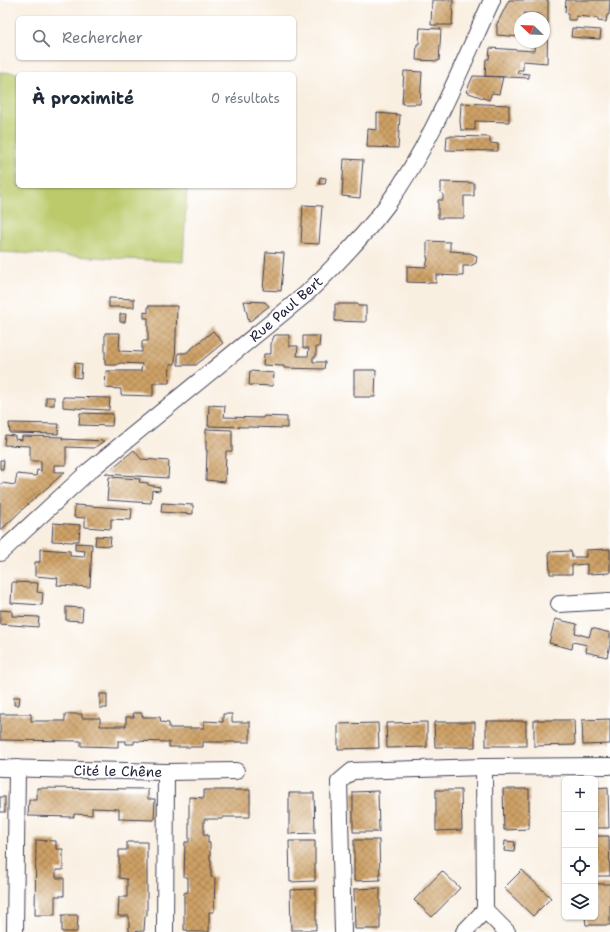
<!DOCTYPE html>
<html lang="fr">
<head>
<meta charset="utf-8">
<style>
	:root { --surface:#fff; --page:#f6f6f7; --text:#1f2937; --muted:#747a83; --line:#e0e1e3 }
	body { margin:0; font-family:"Shantell Sans",sans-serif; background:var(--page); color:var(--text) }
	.controls { position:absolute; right:12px; bottom:12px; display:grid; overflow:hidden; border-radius:6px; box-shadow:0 1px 3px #0004 }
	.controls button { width:36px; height:36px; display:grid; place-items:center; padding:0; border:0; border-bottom:1px solid var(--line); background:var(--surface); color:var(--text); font:20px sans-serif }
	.compass { position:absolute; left:514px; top:12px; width:36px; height:36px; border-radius:50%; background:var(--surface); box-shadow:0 1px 3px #0004; rotate:293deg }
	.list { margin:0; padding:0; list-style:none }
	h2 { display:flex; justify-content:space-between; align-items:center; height:52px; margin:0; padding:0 16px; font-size:17px }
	h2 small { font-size:13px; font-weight:400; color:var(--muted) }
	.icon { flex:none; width:22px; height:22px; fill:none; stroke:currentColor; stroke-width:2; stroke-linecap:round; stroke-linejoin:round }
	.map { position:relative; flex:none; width:610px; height:932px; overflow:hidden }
	.search { position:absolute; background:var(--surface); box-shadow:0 1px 3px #0004; left:16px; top:16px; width:280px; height:44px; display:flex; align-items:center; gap:10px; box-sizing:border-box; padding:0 14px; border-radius:6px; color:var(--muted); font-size:15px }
	.panel { position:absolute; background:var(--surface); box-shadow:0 1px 3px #0004; left:16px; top:72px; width:280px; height:116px; border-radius:6px }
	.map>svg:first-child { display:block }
	.pitch { fill:#bcca6c; stroke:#6f7654 }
	.building { fill:url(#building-cross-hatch) }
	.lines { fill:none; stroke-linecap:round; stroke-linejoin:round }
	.minor-casing { stroke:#424154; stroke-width:18 }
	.minor { stroke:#fff; stroke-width:16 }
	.labels { text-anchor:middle; stroke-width:3.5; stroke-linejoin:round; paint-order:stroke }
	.street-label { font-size:14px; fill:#22223b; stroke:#fff }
</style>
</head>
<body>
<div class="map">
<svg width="610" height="932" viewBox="0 0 610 932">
	<defs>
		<pattern id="building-cross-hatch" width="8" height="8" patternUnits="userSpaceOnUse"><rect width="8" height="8" fill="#cea166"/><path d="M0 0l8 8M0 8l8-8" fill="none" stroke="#a78355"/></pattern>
	</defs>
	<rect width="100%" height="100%" fill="#fff"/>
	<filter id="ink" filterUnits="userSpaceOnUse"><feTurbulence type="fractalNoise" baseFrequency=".025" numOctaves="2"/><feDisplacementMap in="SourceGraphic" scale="8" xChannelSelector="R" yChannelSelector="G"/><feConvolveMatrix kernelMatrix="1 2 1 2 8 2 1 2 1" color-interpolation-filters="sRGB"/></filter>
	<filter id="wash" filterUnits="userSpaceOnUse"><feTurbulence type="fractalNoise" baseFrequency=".012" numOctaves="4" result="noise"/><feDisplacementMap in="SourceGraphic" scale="16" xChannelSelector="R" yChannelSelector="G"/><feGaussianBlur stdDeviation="0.9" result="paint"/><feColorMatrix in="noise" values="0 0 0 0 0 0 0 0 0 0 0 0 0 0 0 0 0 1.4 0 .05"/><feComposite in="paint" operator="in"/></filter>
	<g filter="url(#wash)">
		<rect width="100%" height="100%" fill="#f9efe1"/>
		<polygon class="pitch" points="0,72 34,74 18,74 18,186 187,186 183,262 0,252"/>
		<g id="blocks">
			<g class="building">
				<polygon points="432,0 453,0 452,25 431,25"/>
				<polygon points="509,0 548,0 548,19 547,63 523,61 523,70 518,70 517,73 529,74 529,78 485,76 486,59 489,59 490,48 534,51 535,42 544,42 544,18 542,18 542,16 538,15 538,14 524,13 524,18 520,18 520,37 497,35 497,26 496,26"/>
				<polygon points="566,0 610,0 609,15 607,15 606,22 598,21 598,18 576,16 576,20 568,20 568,13 565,12"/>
				<polygon points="420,28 441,29 439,61 416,60 417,44 419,44"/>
				<polygon points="572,28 601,30 600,39 571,37"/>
				<polygon points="404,71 422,72 420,104 402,104"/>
				<polygon points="473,76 503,77 499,94 492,93 489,100 466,92"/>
				<polygon points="461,103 509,105 509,122 475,121 475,130 461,130 460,121"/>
				<polygon points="377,113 400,115 398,148 367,147 368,129 377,130"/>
				<polygon points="447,136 490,137 490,143 498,144 498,151 446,150"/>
				<polygon points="344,159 363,160 360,198 342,196"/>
				<polygon points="320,177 326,178 325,184 319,184"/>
				<polygon points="441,182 474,183 474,196 464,196 464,218 438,218 438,200 443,200 443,195 441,192"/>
				<polygon points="303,205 322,206 319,244 301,243"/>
				<polygon points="427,241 450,242 450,251 464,252 463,253 470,253 477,256 476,263 470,266 463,266 463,276 436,275 436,283 407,282 407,266 426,267 428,258 427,258"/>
				<polygon points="266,252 284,253 281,291 263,290"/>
				<polygon points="109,298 134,299 134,307 109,307"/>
				<polygon points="244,301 265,302 269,306 249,322"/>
				<polygon points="335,304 358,304 358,306 366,306 366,322 335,321"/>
				<polygon points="148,306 177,306 175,364 170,364 169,383 153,383 153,396 121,395 121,389 105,388 106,371 141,371 142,364 120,363 116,365 105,365 105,333 120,333 119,351 142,352 142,341 148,341 148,318 144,318 144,312 148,313"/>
				<polygon points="120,314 126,314 125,322 120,322"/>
				<polygon points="213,331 223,343 196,365 178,365 178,353 186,353"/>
				<polygon points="276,335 289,335 289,346 298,346 297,356 308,356 309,348 303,348 303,336 320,336 319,347 316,347 316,357 313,357 313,362 325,362 324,369 284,368 284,366 263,365 264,354 271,354 271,344 274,336"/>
				<polygon points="75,363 82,364 81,378 74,377"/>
				<polygon points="354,370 376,370 375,397 354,397"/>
				<polygon points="250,371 274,373 273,386 249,385"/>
				<rect x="46" y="397" width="8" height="8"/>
				<polygon points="63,397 110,398 109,410 87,409 63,407"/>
				<polygon points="209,405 225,406 224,417 263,418 264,416 287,417 287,428 208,426"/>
				<polygon points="80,413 113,414 112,426 79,425"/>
				<polygon points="9,423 59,424 58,434 10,433"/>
				<polygon points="206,429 232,430 232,451 226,451 225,482 206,480 207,450 206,450"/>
				<polygon points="5,435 15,436 15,439 22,440 22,436 63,437 62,439 104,441 94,448 66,447 66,465 54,465 54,472 65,472 26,506 0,531 0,485 2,483 15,485 17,474 36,476 37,470 41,471 41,461 30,461 30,446 4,445"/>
				<polygon points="134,450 141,459 169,461 168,478 105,474"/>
				<polygon points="0,460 4,460 3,469 0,469"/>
				<polygon points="109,477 140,479 139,482 148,483 148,485 160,487 160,491 152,490 151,503 107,500"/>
				<polygon points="162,503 193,505 193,514 161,512"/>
				<polygon points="75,505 132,509 131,520 111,519 111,529 85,527 85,518 74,517"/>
				<polygon points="53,523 80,525 79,541 73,541 73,542 52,541"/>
				<polygon points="96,536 111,537 110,546 95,545"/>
				<polygon points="75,543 92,544 90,587 57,585 58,578 35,576 35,562 40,562 40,549 70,551 70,556 84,557 85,551 75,550"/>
				<polygon points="610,549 610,573 587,574 587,564 572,565 572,574 550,574 549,552 571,551 572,557 586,557 586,550"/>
				<polygon points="12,582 38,583 37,592 43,593 42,605 11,603"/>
				<polygon points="66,607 83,608 82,621 66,620"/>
				<polygon points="0,610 12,611 12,616 39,617 38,627 0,624"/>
				<polygon points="555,619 577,624 575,633 589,637 592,628 610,633 610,645 607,657 586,652 587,645 573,642 572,649 549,643"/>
				<rect x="100" y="694" width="7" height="14"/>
				<polygon points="14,697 20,697 19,705 14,705"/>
				<polygon points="133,713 142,713 142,717 160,717 161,722 169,723 169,728 204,728 204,721 223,722 223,714 232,714 232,722 250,722 250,742 203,742 203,747 169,747 169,742 134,741 134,744 126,744 126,741 118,741 118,747 81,746 81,741 0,740 0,714 31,714 31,721 65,721 65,714 82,714 82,718 100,718 100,726 126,726 126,717 134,717"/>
				<polygon points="610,719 610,744 583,745 582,720"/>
				<polygon points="534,720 574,720 575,745 534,746"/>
				<rect x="486" y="721" width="40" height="25"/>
				<polygon points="427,722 427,747 387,748 386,723"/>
				<polygon points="434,722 475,722 475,747 435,747"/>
				<polygon points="378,723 379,748 338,749 338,724"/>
				<polygon points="608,787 609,828 595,828 595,788"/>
				<polygon points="37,788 148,789 148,799 155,799 154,820 119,819 119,809 92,808 92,815 74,814 74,817 28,816 29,800 37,800"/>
				<polygon points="503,789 529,789 529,829 504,830"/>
				<polygon points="204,790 250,790 250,817 223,817 223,819 204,819 204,835 208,835 208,843 210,843 210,860 211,860 211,877 215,878 214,912 209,912 209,932 188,932 188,930 184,930 184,893 188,892 188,877 184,877 185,842 189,842 189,797 204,798"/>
				<polygon points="436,790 461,790 462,830 436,831"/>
				<polygon points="378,791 379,832 353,832 353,792"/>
				<polygon points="289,793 314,793 315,833 289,834"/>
				<rect x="0" y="797" width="5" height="15"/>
				<polygon points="595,836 609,836 610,876 595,876"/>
				<polygon points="36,840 56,841 56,849 63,849 63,870 56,870 56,878 64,878 64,896 55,896 55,915 35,915"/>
				<polygon points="354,840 379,840 380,880 354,881"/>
				<polygon points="289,841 315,841 315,881 290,882"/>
				<polygon points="505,841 515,842 514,852 504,851"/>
				<polygon points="127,842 147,842 147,916 145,916 144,931 129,932 129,916 118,916 119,897 127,897 127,879 119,878 119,850 127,850"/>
				<polygon points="522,870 551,898 533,916 504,888"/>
				<polygon points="442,871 460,888 432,917 414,900"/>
				<polygon points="595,884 610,884 610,925 586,925 585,917 595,917"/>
				<polygon points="380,888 380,929 355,929 354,889"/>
				<polygon points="316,889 316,930 291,930 290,890"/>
				<polygon points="62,915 78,915 77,932 62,932"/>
			</g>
		</g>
	</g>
	<g filter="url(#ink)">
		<use href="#blocks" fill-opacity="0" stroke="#424154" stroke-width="1"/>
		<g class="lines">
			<g class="minor-casing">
				<g id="minor">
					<path d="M 0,553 L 89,471 L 306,294 C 335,266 363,237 387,205 C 432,143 460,69 492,0"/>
					<polyline points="559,604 610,601"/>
					<polyline points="484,767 485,910"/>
					<polyline points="0,768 166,772 236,771"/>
					<polyline points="15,932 17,768"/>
					<polyline points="165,932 166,772"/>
					<polyline points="343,932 339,782 352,771 484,767 610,766"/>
					<polyline points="464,932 485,910 507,932"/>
				</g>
			</g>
			<use href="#minor" class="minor"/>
		</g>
	</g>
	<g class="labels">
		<g class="street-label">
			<text transform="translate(286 309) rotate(-41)" y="5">Rue Paul Bert</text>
			<text transform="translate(118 771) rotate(1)" y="5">Cité le Chêne</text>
		</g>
	</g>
</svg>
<div class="controls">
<button>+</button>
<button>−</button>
<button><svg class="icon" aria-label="locate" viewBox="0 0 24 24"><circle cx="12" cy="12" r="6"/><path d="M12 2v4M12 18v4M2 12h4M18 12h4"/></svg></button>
<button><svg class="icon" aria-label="layers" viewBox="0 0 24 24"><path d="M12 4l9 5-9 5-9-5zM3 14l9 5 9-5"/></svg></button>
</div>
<svg class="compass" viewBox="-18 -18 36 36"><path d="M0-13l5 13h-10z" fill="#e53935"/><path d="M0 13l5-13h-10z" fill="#747a83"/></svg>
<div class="search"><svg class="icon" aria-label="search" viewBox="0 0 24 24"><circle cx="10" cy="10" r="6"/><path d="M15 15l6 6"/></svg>Rechercher</div>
<section class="panel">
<h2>À proximité<small>0 résultats</small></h2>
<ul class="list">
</ul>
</section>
</div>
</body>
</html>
